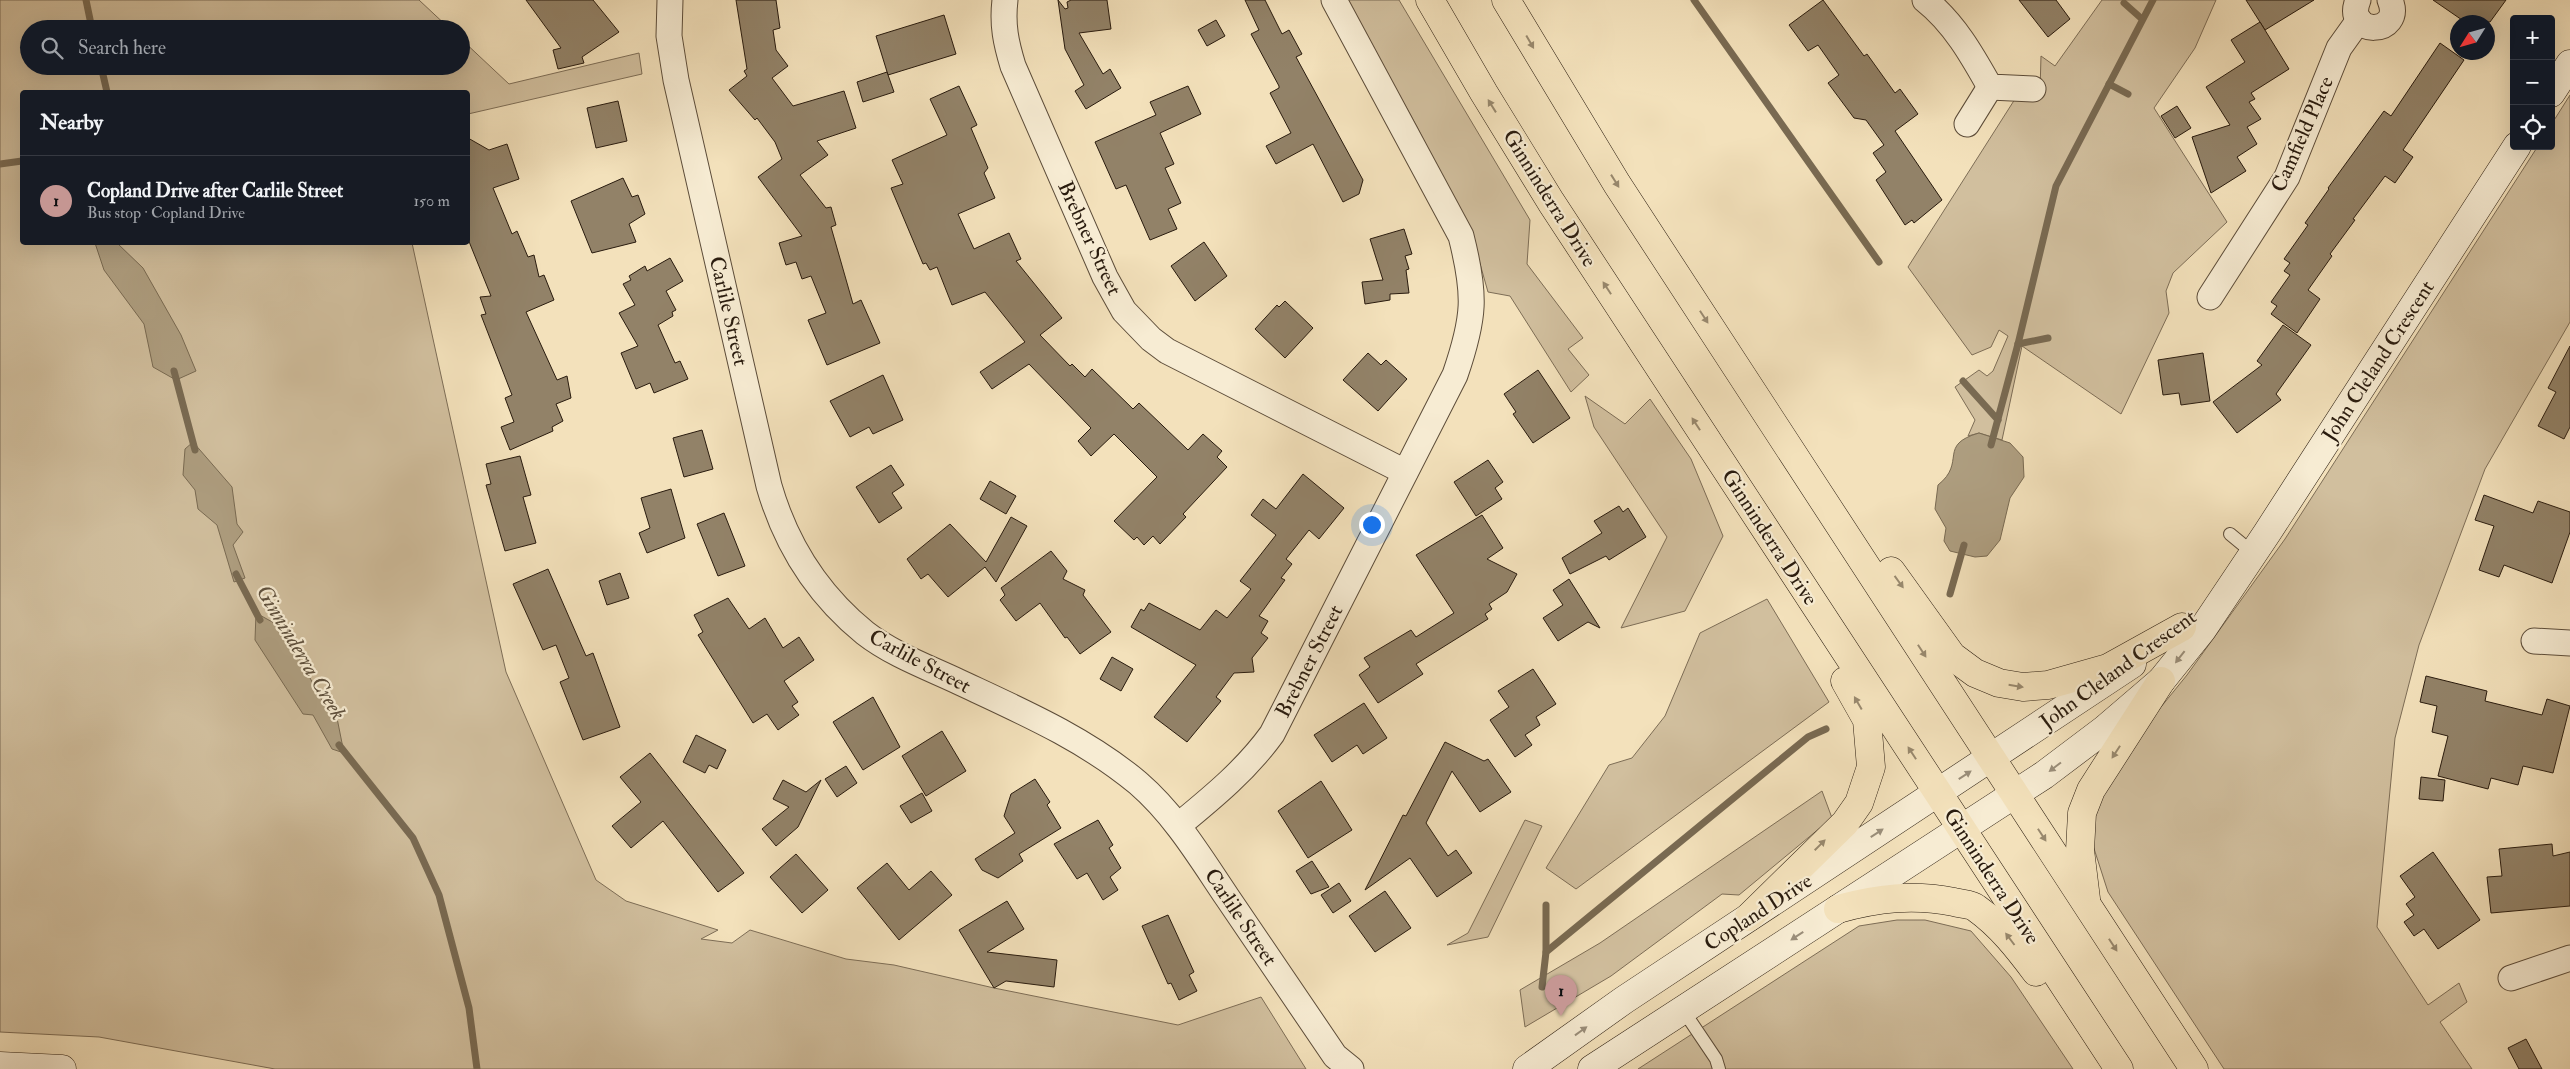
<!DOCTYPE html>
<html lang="en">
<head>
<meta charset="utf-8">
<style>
	:root { --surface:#171b24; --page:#242831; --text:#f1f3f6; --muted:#9ea1a6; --line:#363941; --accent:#c59692 }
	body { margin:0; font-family:"IM FELL Double Pica",serif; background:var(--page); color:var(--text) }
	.controls { position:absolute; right:15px; top:15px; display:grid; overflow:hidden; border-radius:5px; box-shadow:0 5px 20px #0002 }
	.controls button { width:45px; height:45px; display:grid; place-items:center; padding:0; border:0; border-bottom:1px solid var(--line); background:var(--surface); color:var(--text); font:25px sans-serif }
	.compass { position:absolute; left:2450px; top:15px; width:45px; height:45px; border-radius:50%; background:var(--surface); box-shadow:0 5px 20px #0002; rotate:233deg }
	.you { position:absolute; left:1371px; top:524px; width:18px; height:18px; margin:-12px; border:4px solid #fff; border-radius:50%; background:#1a73e8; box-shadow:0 0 0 8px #1a73e833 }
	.badge { display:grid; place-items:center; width:32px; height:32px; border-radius:50%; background:var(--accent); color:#111; font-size:16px; font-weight:700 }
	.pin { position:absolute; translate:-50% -41px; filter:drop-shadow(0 1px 2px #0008) }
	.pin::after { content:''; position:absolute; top:26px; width:18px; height:15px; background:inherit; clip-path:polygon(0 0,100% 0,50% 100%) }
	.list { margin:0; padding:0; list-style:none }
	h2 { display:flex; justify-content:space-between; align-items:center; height:65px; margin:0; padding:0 20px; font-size:21px }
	h2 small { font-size:16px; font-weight:400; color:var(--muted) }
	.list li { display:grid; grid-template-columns:32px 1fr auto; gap:15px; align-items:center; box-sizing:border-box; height:90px; padding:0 20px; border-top:1px solid var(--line) }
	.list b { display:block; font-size:19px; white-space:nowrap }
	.list p { margin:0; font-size:16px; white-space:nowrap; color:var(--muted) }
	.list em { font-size:16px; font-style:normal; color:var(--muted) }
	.icon { flex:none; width:28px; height:28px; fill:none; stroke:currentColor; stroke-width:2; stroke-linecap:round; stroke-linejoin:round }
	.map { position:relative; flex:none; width:2570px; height:1069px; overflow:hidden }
	.search { position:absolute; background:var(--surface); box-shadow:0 5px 20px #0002; left:20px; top:20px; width:450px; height:55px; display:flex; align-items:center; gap:12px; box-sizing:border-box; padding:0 18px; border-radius:28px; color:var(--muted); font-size:19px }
	.panel { position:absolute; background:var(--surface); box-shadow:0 5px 20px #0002; left:20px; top:90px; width:450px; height:155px; border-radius:5px }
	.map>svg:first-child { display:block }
	.green { fill:#d1bf9e; stroke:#7d6d56 }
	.water { fill:#ae9e80; stroke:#796a52 }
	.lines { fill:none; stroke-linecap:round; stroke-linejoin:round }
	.stream { stroke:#796a52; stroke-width:7 }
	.building { fill:#928268; stroke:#291b0e }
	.lane-casing { stroke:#5c4c39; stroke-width:14 }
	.street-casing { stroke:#5c4c39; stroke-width:27 }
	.secondary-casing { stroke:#291b0e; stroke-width:29 }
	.primary-casing { stroke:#291b0e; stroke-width:29 }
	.lane { stroke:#f7ecd3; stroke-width:12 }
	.street { stroke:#f7ecd3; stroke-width:25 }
	.secondary { stroke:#f7ecd3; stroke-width:28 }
	.primary { stroke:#f3e1bb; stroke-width:28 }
	.oneway { fill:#98886d }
	.oneway2 { fill:#9a8e7a }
	.labels { text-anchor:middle; stroke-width:4.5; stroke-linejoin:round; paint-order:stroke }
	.street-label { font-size:21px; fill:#291b0e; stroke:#f7ecd3 }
	.water-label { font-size:22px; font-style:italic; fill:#5e4f3c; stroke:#f7ecd3 }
</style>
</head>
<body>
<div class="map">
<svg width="2570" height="1069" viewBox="0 0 2570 1069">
	<rect width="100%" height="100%" fill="#f3e1bb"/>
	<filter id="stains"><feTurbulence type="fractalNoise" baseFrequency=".004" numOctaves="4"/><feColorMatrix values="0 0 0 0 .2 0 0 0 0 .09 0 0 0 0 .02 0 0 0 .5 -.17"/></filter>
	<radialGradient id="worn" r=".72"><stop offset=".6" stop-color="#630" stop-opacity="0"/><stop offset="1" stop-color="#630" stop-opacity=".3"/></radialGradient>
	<g class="green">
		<polygon points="0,0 419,0 450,29 29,29 29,66 461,66 461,39 509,84 639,53 642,74 468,114 468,92 22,92 22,242 412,243 506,672 596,880 626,901 718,930 701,939 732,943 750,930 846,959 894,965 994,988 1178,1025 1261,997 1306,1069 275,1069 99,1037 0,1032"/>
		<polygon points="1347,0 1399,0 1530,220 1527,264 1583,338 1568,349 1589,375 1571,392 1510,296 1488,292 1473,239 1417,127"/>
		<polygon points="2102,0 2216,0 2195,48 2154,108 2227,222 2173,273 2166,291 2169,313 2121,414 2022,346 2002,440 1979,433 1968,436 1975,420 1955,387 1979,370 1987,376 1993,371 2008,336 1999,330 1991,347 1972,355 1908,267 2015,99 2040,91 2041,56 2055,66"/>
		<polygon points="2570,95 2570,322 2485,469 2419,645 2395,738 2377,927 2428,1005 2459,983 2467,1002 2440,1022 2472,1069 2224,1069 2108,892 2089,833 2099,791 2126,750 2187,675 2285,539 2538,146 2551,146 2551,125"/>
		<polygon points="1585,396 1625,424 1650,399 1691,459 1723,536 1685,611 1621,628 1667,537 1594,427"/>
		<polygon points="1767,599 1829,702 1576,889 1546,868 1609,765 1632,758 1665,716 1700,633"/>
		<polygon points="1822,791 1832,818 1739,895 1722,894 1611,976 1525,1027 1520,990 1600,943"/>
		<polygon points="1525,820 1542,826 1488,937 1447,945 1468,933"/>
		<polygon points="1897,920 1925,920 1971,931 2011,977 2073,1069 1638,1069 1859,926"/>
	</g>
	<g class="water">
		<polygon points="95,243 117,243 143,268 181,335 196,371 176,380 153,367 144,324 104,270"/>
		<path d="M 1979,433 L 2010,443 L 2023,457 L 2024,477 L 2010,498 L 2000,540 L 1987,556 L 1975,557 L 1950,551 L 1944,541 L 1946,528 L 1935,509 L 1938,485 C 1967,462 1937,445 1979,433 Z"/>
		<polygon points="193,442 232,487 237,524 243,532 233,545 245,578 234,582 217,525 198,509 195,490 183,475 185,449"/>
		<polygon points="256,613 276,624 302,663 325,706 337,718 344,753 332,749 313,715 303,714 255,640"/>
	</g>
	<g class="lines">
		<g class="stream">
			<polyline points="86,0 92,29"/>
			<polyline points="1694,0 1879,262"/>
			<polyline points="2124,3 2142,19"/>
			<polyline points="101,66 107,92"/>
			<polyline points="2109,84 2128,94"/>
			<polyline points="0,164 22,161"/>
			<polyline points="2018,344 2048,338"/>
			<polyline points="174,371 195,450"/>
			<polyline points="1963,381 1998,420"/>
			<polyline points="1991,445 2018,344 2056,186 2153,0"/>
			<polyline points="236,574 260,620"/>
			<polyline points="1950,594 1964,545"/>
			<polyline points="339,745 413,838 439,895 469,1008 477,1069"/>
			<polyline points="1546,952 1546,905"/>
			<polyline points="1542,987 1546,952 1808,737 1826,729"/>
		</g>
	</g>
	<g class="building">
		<polygon points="526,0 593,0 619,32 582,57 584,63 558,69 553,50 561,48"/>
		<polygon points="736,0 776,0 780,28 773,30 776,50 788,66 772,78 793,106 844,91 856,128 817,141 828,155 800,175 826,208 831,207 836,225 831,227 853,304 861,300 880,343 827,365 808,320 826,313 811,276 802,279 796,262 786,265 779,243 802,236 758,177 782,159 775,142 757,118 755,120 729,90 747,76 744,71 747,69"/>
		<polygon points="1058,0 1065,9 1068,8 1067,2 1071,0 1107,0 1111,29 1079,33 1103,74 1110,69 1121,88 1086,109 1075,91 1084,85 1065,49"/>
		<polygon points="1245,0 1265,0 1282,34 1289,30 1302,54 1296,57 1363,180 1359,194 1343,202 1313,144 1276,164 1266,146 1291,133 1270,93 1279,88 1279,86 1251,34 1259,30"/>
		<polygon points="1823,0 1864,56 1867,54 1895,93 1900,89 1918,114 1895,131 1942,200 1914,223 1912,220 1905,225 1876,180 1886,172 1873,153 1884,145 1866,120 1854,118 1828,83 1839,75 1818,45 1808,51 1789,25"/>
		<polygon points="2019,0 2056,0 2070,19 2048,37"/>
		<polygon points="2246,0 2314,0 2265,30"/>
		<polygon points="2433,0 2506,0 2490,22 2465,22"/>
		<polygon points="944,15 956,54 888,75 876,36"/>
		<polygon points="1216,20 1225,36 1207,46 1198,30"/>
		<polygon points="2260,22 2289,69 2251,93 2255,99 2249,102 2261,119 2247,127 2257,144 2237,157 2246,171 2211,193 2192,137 2230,125 2206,87 2245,62 2231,40"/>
		<polygon points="2440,43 2464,60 2403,150 2413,157 2395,183 2385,176 2353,219 2355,220 2330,254 2332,256 2308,290 2320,299 2297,333 2271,314 2277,306 2271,302 2290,275 2284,271 2290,263 2284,259 2308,225 2305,223 2329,189 2328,188 2384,111 2391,116"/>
		<polygon points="887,72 894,92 863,102 857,82"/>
		<polygon points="959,86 977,125 971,128 988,168 984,173 995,198 958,214 974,249 1009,233 1021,259 1016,261 1062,318 1040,335 1070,366 1072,364 1085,377 1092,369 1133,409 1139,403 1188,450 1203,434 1222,451 1217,457 1227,467 1183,514 1186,517 1160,544 1153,536 1144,545 1137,537 1134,540 1114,521 1157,477 1114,434 1091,456 1078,441 1091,428 1029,364 992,389 980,372 1025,342 985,292 952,305 937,267 930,270 926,263 923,264 891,188 903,184 892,160 947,135 930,99"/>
		<polygon points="1188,86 1201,114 1160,133 1174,164 1165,168 1181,203 1168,209 1177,229 1150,240 1126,185 1116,189 1095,142 1156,115 1150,102"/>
		<polygon points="618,101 627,141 596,148 587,108"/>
		<polygon points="2177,106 2191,128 2175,138 2161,116"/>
		<polygon points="468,138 489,150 507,144 519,179 493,188 512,234 517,231 528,257 534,255 539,277 544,275 554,300 526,312 557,380 567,376 571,398 556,404 563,421 552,427 553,431 510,450 501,427 514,422 505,398 512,395 481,315 486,314 480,297 491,296 468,239"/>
		<polygon points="623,178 632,197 638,195 645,214 629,224 636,242 592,253 571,201"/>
		<polygon points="1404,229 1412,254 1405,256 1409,269 1406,270 1409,293 1390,294 1390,300 1365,304 1362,282 1383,280 1370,239"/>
		<polygon points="1204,242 1227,276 1195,301 1171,266"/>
		<polygon points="670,258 683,281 666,291 676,310 672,312 673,316 658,325 675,363 680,361 688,379 654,393 650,383 636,389 621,353 638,346 619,313 635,305 623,284 631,280 629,276 645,266 647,271"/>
		<polygon points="1285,301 1313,328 1285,358 1255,329 1277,305 1279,307"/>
		<polygon points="2283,325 2311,345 2276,394 2281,400 2237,433 2213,402 2262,365 2257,361"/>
		<polygon points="2570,346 2570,427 2564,439 2538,426 2556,392 2548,388"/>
		<polygon points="1368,353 1381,365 1386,360 1407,379 1378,411 1343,380"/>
		<polygon points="2203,353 2210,401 2181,405 2179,393 2163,395 2158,360"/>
		<polygon points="1538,370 1570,418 1533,443 1513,414 1516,412 1504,394"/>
		<polygon points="883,375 903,420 873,434 869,427 850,437 830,401"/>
		<polygon points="702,430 713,469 684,477 673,438"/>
		<polygon points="520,456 531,495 523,497 536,543 505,551 486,485 491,484 486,464"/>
		<polygon points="1488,460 1503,482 1495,488 1502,499 1476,516 1454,482"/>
		<polygon points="891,465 904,485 892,493 902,508 879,523 856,487"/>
		<polygon points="1303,474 1344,508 1319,539 1309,530 1286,559 1292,564 1281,578 1285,580 1259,616 1268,621 1261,633 1268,638 1252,658 1254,672 1234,673 1216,697 1221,701 1187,742 1154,717 1196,665 1131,627 1141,609 1144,611 1149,603 1200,630 1216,610 1227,618 1251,589 1240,581 1276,535 1251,515 1263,499 1276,509"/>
		<polygon points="990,481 1016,496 1006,514 980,499"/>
		<polygon points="671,489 685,538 647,553 639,533 650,528 641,498"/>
		<polygon points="2484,495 2533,513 2538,501 2570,512 2570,532 2552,583 2504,565 2499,577 2479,570 2494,526 2475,520"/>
		<polygon points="1619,506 1623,512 1628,508 1646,537 1609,560 1606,556 1570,574 1562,558 1602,533 1594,521"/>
		<polygon points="724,513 745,566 718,576 697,524"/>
		<polygon points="1482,515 1503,548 1487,559 1517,574 1507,592 1489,604 1492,609 1485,614 1488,619 1416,664 1423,674 1378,703 1359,675 1370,667 1364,658 1411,630 1416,637 1454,613 1416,555"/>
		<polygon points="1011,517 1027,526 996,582 985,567 948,597 928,574 921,579 907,559 950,524 986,562"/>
		<polygon points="1051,551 1067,571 1063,579 1085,590 1083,595 1111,632 1080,654 1067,637 1065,638 1040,603 1016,621 1000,600 1005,595 1001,588"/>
		<polygon points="548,569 586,656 593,653 620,727 583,740 560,682 569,678 556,645 543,650 513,584"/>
		<polygon points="620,573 629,598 607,605 599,581"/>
		<polygon points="1569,579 1600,628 1588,622 1558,641 1543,618 1563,605 1553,590"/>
		<polygon points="728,598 749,629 765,618 783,648 799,637 814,660 784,681 798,702 792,706 799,715 778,730 767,714 753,723 698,635 703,632 694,615"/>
		<polygon points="1112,657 1133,669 1121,691 1100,679"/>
		<polygon points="1533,669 1556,704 1536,717 1540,725 1525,735 1532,745 1515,757 1490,720 1509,707 1498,691"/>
		<polygon points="2426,676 2487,691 2485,701 2542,715 2547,699 2570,706 2553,773 2523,766 2518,785 2491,778 2488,789 2438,776 2448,736 2432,732 2437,706 2420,702"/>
		<polygon points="873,697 900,747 863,770 833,722"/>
		<polygon points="1364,703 1387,738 1363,754 1357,745 1332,762 1314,735"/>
		<polygon points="942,731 966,771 926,796 902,756"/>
		<polygon points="696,735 726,750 717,769 709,765 705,773 683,762"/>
		<polygon points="1445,742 1484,761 1488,759 1511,792 1480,812 1452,771 1426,823 1448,856 1456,850 1472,873 1437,897 1410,858 1365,890 1403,815 1406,816"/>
		<polygon points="650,753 744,873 718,892 663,821 631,848 612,826 641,802 620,777"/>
		<polygon points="846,766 857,783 837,797 825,779"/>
		<polygon points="2421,777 2445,780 2443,801 2419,799"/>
		<polygon points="1035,779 1050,802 1047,805 1061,828 1019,854 1023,861 998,878 982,870 975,859 1015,833 1004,816 1011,794"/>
		<polygon points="783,780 806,792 821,780 798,827 776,846 762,829 789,807 773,799"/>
		<polygon points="1321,781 1352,830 1308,858 1278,811"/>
		<polygon points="922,793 932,811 911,823 900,806"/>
		<polygon points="1098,820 1113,845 1109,848 1121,868 1110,877 1118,890 1103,900 1087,873 1077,879 1054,844"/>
		<polygon points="2552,844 2553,856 2570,852 2570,906 2491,913 2487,877 2502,876 2499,849"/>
		<polygon points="2433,852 2480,920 2438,949 2424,929 2414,936 2404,922 2414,915 2406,904 2415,897 2400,876"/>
		<polygon points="796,854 828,890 802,913 770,877"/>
		<polygon points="1312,861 1329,887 1311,894 1296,871"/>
		<polygon points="887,863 909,890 931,871 952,895 899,940 857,888"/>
		<polygon points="1339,883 1351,901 1333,913 1321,895"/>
		<polygon points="1385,891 1411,928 1375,952 1349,916"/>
		<polygon points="1007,901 1024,929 987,952 1057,960 1054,987 1006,981 994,988 959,930"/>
		<polygon points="1168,915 1194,972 1189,975 1197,991 1179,1000 1171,983 1168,984 1142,926"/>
		<polygon points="2526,1039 2542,1069 2519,1069 2508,1048"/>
	</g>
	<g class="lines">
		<g class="lane-casing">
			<g id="lane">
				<polyline points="2230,534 2253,553"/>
				<polyline points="1683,1010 1716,1059 1719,1069"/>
			</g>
		</g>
		<g class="street-casing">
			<g id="street">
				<path d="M 670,0 L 669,36 L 676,80 L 769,486 C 786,545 817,594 865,633 C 892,654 927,667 957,681 C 1021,711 1084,738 1138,783 C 1175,815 1200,857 1227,897 C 1263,950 1299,1003 1335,1056 L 1351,1069"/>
				<path d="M 1005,0 C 1002,25 1006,43 1013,66 L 1105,277 L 1124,311 L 1151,339 L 1167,351 L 1405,472"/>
				<path d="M 1925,0 C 1954,23 1972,55 1990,87 L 2033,89"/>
				<path d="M 2358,0 C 2343,37 2405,36 2390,0"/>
				<polyline points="1967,124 1990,87"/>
				<polyline points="2210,297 2287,177 2339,48 2359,20"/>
				<polyline points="2534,641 2570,643"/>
				<path d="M 1179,825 C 1213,797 1246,770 1272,734 L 1455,375 C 1475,317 1476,295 1461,236 L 1334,0"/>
				<polyline points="2511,978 2570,958"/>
			</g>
		</g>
		<g class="secondary-casing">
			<g id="secondary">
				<polyline points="2551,93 2570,64"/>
				<polyline points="0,1066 62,1069"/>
				<polyline points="1527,1069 1624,1000 2132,664"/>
				<polyline points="1592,1069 2044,775 2105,729 2161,681 2202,630 2267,533 2517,146"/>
			</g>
		</g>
		<g class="primary-casing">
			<g id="primary">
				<polyline points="1430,0 1484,93 1551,202 2119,1069"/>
				<polyline points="1506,0 1617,184 2194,1069"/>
				<polyline points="1891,571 1952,656 1975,673 1999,683 2023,687 2048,685 2108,668 2182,627"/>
				<polyline points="2086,899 2080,850 2082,813 2091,790 2161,681"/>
				<path d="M 1838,909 C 1878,898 1913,894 1954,902 C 1961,904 1971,904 1976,908 C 2001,926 2018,948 2036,972"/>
				<polyline points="1749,917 1845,823 1859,803 1871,767 1867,720 1845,681"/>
			</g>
		</g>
		<use href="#lane" class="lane"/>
		<use href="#street" class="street"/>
		<use href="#secondary" class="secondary"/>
		<use href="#primary" class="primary"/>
	</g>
	<defs><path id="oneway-solid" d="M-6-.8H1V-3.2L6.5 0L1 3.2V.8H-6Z" transform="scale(1.25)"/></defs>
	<g class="oneway">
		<use href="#oneway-solid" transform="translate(1530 42) rotate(60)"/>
		<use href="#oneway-solid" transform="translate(1492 106) rotate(-122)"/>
		<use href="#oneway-solid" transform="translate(1615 181) rotate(58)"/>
		<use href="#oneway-solid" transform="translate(1607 288) rotate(-123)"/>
		<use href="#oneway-solid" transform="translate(1704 317) rotate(57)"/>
		<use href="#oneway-solid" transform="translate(1696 424) rotate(-123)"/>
		<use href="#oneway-solid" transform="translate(1899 582) rotate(54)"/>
		<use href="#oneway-solid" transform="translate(1922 651) rotate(57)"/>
		<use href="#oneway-solid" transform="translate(2016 686) rotate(9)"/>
		<use href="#oneway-solid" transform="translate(1858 703) rotate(-120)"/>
		<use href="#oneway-solid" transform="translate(2116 752) rotate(123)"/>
		<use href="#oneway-solid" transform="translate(1912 753) rotate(-123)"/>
		<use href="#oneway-solid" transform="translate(2042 835) rotate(57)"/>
		<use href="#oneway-solid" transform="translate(1820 845) rotate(-45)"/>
		<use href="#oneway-solid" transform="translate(2010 939) rotate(-127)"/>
		<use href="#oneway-solid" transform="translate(2113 945) rotate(57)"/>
	</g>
	<g class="oneway2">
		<use href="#oneway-solid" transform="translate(2180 657) rotate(128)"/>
		<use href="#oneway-solid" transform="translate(2055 767) rotate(143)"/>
		<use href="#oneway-solid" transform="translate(1965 775) rotate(-33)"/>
		<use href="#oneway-solid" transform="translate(1877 833) rotate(-33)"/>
		<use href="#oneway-solid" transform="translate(1797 936) rotate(147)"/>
		<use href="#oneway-solid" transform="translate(1581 1031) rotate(-36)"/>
	</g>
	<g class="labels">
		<g class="street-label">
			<text transform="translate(2302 134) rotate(-66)" y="7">Camfield Place</text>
			<text transform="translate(1550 198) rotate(58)" y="7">Ginninderra Drive</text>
			<text transform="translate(1090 238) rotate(65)" y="7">Brebner Street</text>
			<text transform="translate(729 311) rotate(77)" y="7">Carlile Street</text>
			<text transform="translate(2378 361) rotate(-57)" y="7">John Cleland Crescent</text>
			<text transform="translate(1770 537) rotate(57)" y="7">Ginninderra Drive</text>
			<text transform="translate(920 661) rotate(28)" y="7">Carlile Street</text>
			<text transform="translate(1309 661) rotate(-63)" y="7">Brebner Street</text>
			<text transform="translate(2118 669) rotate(-36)" y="7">John Cleland Crescent</text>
			<text transform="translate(1992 876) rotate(57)" y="7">Ginninderra Drive</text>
			<text transform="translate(1758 912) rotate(-33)" y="7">Copland Drive</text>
			<text transform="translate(1241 917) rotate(56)" y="7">Carlile Street</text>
		</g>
		<g class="water-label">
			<text transform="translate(302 652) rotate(59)" y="8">Ginninderra Creek</text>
		</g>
	</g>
	<rect width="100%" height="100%" filter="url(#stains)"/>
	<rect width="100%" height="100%" fill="url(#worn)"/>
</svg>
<div class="controls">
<button>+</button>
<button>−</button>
<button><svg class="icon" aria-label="locate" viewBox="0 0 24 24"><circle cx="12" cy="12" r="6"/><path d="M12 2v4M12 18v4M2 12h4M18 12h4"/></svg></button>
</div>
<svg class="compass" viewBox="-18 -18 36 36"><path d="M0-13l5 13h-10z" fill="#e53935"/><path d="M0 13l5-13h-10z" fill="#9ea1a6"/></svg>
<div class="you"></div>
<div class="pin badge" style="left:1561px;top:1016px">1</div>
<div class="search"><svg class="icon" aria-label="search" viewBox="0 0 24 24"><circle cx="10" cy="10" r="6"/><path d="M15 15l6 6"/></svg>Search here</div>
<section class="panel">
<h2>Nearby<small></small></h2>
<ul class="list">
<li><span class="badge">1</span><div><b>Copland Drive after Carlile Street</b><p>Bus stop · Copland Drive</p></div><em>150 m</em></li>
</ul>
</section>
</div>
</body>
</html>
